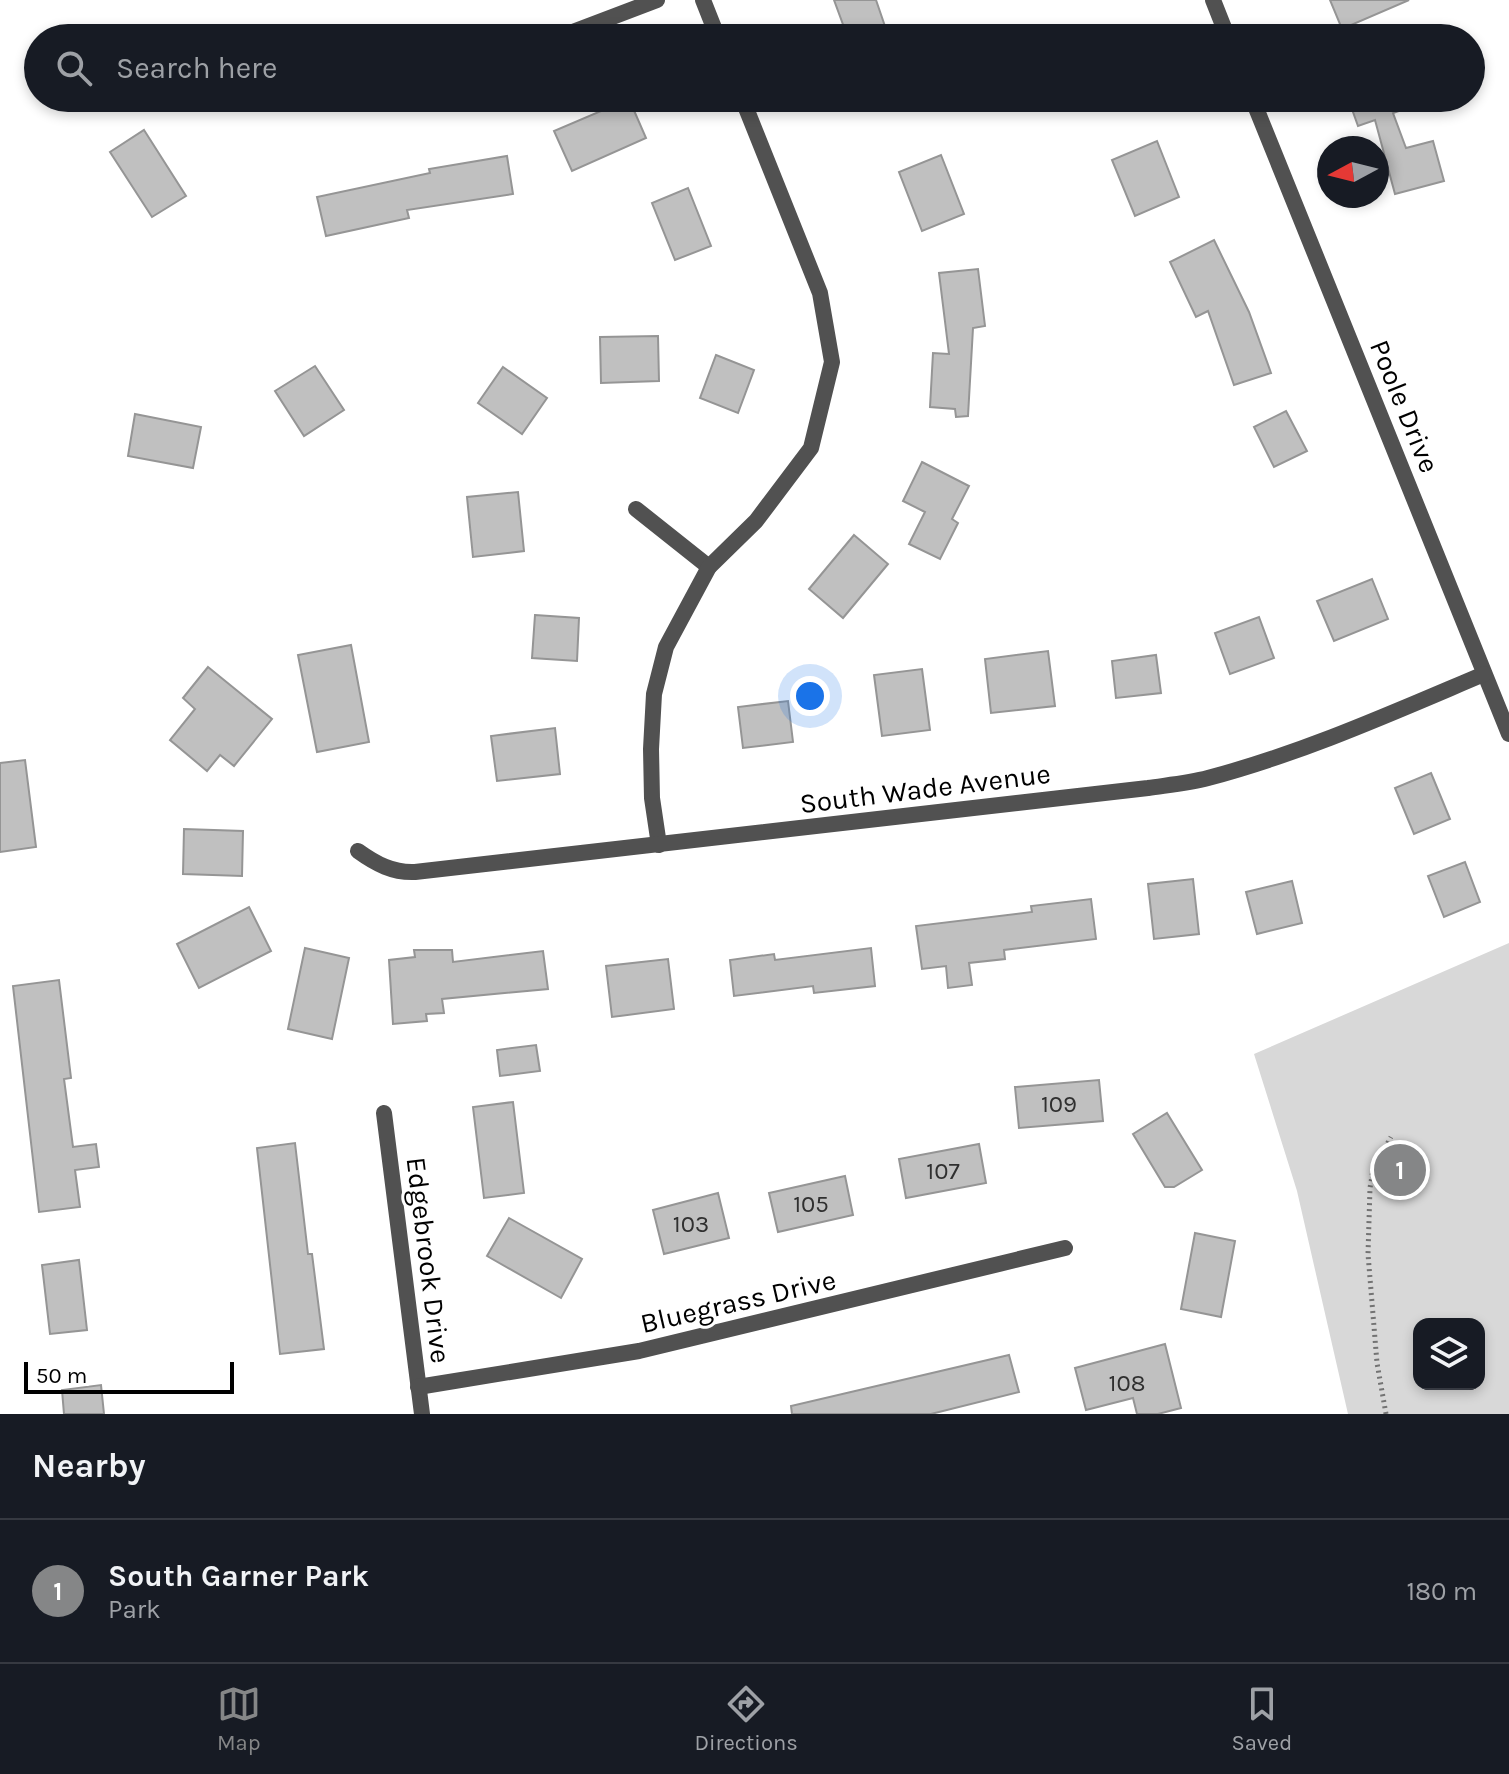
<!DOCTYPE html>
<html lang="en">
<head>
<meta charset="utf-8">
<style>
	:root { --surface:#171b24; --page:#20242c; --text:#f1f3f6; --muted:#9ea1a6; --line:#363941; --accent:#858687 }
	body { margin:0; font-family:Karla,sans-serif; background:var(--page); color:var(--text) }
	.controls { position:absolute; right:24px; bottom:24px; display:grid; overflow:hidden; border-radius:16px; box-shadow:0 4px 12px #0003 }
	.controls button { width:72px; height:72px; display:grid; place-items:center; padding:0; border:0; border-bottom:2px solid var(--line); background:var(--surface); color:var(--text); font:40px sans-serif }
	.compass { position:absolute; left:1317px; top:136px; width:72px; height:72px; border-radius:50%; background:var(--surface); box-shadow:0 4px 12px #0003; rotate:263deg }
	.scale { position:absolute; left:24px; bottom:20px; width:210px; box-sizing:border-box; padding-left:8px; border:4px solid #000; border-top:0; font-size:22px; line-height:28px; white-space:nowrap; color:#000; -webkit-text-stroke:6px #fff; paint-order:stroke }
	.you { position:absolute; left:810px; top:696px; width:28px; height:28px; margin:-20px; border:6px solid #fff; border-radius:50%; background:#1a73e8; box-shadow:0 0 0 12px #1a73e833 }
	.badge { display:grid; place-items:center; width:52px; height:52px; border-radius:50%; background:var(--accent); color:#fff; font-size:26px; font-weight:700 }
	.pin { position:absolute; translate:-50% -50%; border:4px solid #fff; box-shadow:0 2px 8px #0006 }
	.list { margin:0; padding:0; list-style:none }
	h2 { display:flex; justify-content:space-between; align-items:center; height:104px; margin:0; padding:0 32px; font-size:34px }
	h2 small { font-size:26px; font-weight:400; color:var(--muted) }
	.list li { display:grid; grid-template-columns:52px 1fr auto; gap:24px; align-items:center; box-sizing:border-box; height:144px; padding:0 32px; border-top:2px solid var(--line) }
	.list b { display:block; font-size:30px; white-space:nowrap }
	.list p { margin:0; font-size:26px; white-space:nowrap; color:var(--muted) }
	.list em { font-size:26px; font-style:normal; color:var(--muted) }
	.icon { flex:none; width:44px; height:44px; fill:none; stroke:currentColor; stroke-width:2; stroke-linecap:round; stroke-linejoin:round }
	.map { position:relative; flex:none; width:1509px; height:1414px; overflow:hidden }
	.search { position:absolute; background:var(--surface); box-shadow:0 4px 12px #0003; left:24px; right:24px; top:24px; height:88px; display:flex; align-items:center; gap:20px; box-sizing:border-box; padding:0 28px; border-radius:44px; color:var(--muted); font-size:30px }
	.sheet { height:248px; background:var(--surface) }
	nav { display:flex; justify-content:space-around; align-items:center; box-sizing:border-box; height:112px; border-top:2px solid var(--line); background:var(--surface); font-size:22px; color:var(--muted) }
	nav a { display:grid; justify-items:center; gap:4px }
	nav .on { color:var(--accent) }
	.map>svg:first-child { display:block }
	.green { fill:#d8d8d8; fill-rule:evenodd }
	.building { fill:#c0c0c0; stroke:#959595; stroke-width:2 }
	.lines { fill:none; stroke-linecap:round; stroke-linejoin:round }
	.path { stroke:#737373; stroke-width:5; stroke-dasharray:2 4; stroke-linecap:butt }
	.street { stroke:#515151; stroke-width:16 }
	.labels { text-anchor:middle; stroke-width:6; stroke-linejoin:round; paint-order:stroke }
	.number-label { font-size:24px; fill:#303030 }
	.street-label { font-size:28px; fill:#000; stroke:#fff }
</style>
</head>
<body>
<div class="map">
<svg width="1509" height="1414" viewBox="0 0 1509 1414">
	<rect width="100%" height="100%" fill="#fff"/>
	<path class="green" d="M 1509,943 L 1509,1414 L 1348,1414 L 1297,1191 L 1254,1054 ZM 1419,1324 L 1479,1324 L 1479,1384 L 1419,1384 Z"/>
	<g class="building">
		<polygon points="834,0 876,0 889,38 848,38"/>
		<polygon points="1330,0 1409,0 1342,29"/>
		<polygon points="1348,98 1427,98 1428,101 1393,113 1406,148 1433,141 1444,181 1395,194 1375,120 1358,126"/>
		<polygon points="629,99 646,138 572,171 554,131"/>
		<polygon points="144,130 186,196 152,217 110,152"/>
		<polygon points="1157,141 1179,197 1135,216 1112,160"/>
		<polygon points="941,155 964,214 922,231 899,172"/>
		<polygon points="507,156 513,194 407,210 409,218 326,236 317,197 430,173 429,169"/>
		<polygon points="688,188 711,246 675,260 652,203"/>
		<polygon points="1214,240 1249,312 1271,373 1234,385 1208,311 1196,317 1170,262"/>
		<polygon points="978,269 985,326 973,328 968,416 956,417 955,409 930,407 933,353 949,354 939,273"/>
		<polygon points="658,336 659,381 601,383 600,337"/>
		<polygon points="716,355 754,370 738,413 700,398"/>
		<polygon points="315,366 344,410 304,436 275,391"/>
		<polygon points="503,367 547,398 522,434 478,403"/>
		<polygon points="1286,411 1307,451 1274,467 1254,427"/>
		<polygon points="135,414 201,427 193,468 128,456"/>
		<polygon points="922,462 969,486 952,519 958,523 940,559 909,544 925,512 903,501"/>
		<polygon points="518,492 524,551 473,557 467,497"/>
		<polygon points="854,535 888,564 843,618 809,589"/>
		<polygon points="1372,579 1388,619 1334,641 1317,601"/>
		<polygon points="535,615 579,618 577,661 532,658"/>
		<polygon points="1259,617 1274,658 1230,674 1215,633"/>
		<polygon points="351,645 369,742 317,752 298,655"/>
		<polygon points="1048,651 1055,706 991,713 985,659"/>
		<polygon points="1156,655 1161,693 1116,698 1112,661"/>
		<polygon points="208,667 272,719 234,766 220,755 207,771 170,740 195,709 183,698"/>
		<polygon points="922,669 930,730 882,736 874,675"/>
		<polygon points="788,701 793,742 743,748 738,707"/>
		<polygon points="555,728 560,774 497,781 491,736"/>
		<polygon points="25,760 36,847 0,852 0,763"/>
		<polygon points="1431,773 1450,819 1414,834 1395,788"/>
		<polygon points="184,829 243,831 242,876 183,874"/>
		<polygon points="1465,862 1480,902 1444,917 1428,876"/>
		<polygon points="1193,879 1199,934 1154,939 1148,884"/>
		<polygon points="1292,881 1302,923 1257,934 1246,892"/>
		<polygon points="1091,899 1096,939 1004,950 1005,959 969,963 972,985 948,988 946,966 922,969 916,926 1032,912 1031,906"/>
		<polygon points="249,907 271,951 199,988 177,944"/>
		<polygon points="305,948 349,958 332,1039 288,1029"/>
		<polygon points="871,948 875,986 814,993 813,986 734,996 730,960 774,954 775,960"/>
		<polygon points="414,950 452,950 453,962 543,951 548,989 442,999 444,1013 426,1014 427,1021 393,1024 389,960 415,957"/>
		<polygon points="668,959 674,1009 612,1017 606,966"/>
		<polygon points="59,980 71,1078 64,1079 73,1147 96,1144 99,1167 75,1170 80,1207 39,1212 13,986"/>
		<polygon points="536,1045 540,1071 500,1076 497,1050"/>
		<polygon points="1099,1080 1103,1121 1019,1128 1015,1087"/>
		<polygon points="513,1102 524,1193 484,1198 473,1107"/>
		<polygon points="1167,1113 1202,1170 1174,1187 1165,1187 1133,1134"/>
		<polygon points="295,1143 308,1254 312,1254 324,1349 280,1354 257,1148"/>
		<polygon points="979,1144 986,1183 906,1198 899,1159"/>
		<polygon points="845,1176 853,1215 778,1232 769,1193"/>
		<polygon points="718,1193 729,1238 664,1254 653,1210"/>
		<polygon points="509,1218 582,1259 561,1298 487,1256"/>
		<polygon points="1195,1233 1235,1241 1221,1317 1181,1309"/>
		<polygon points="79,1260 87,1330 50,1334 42,1265"/>
		<polygon points="1165,1344 1181,1408 1158,1414 1137,1414 1133,1398 1086,1410 1075,1368"/>
		<polygon points="1009,1355 1019,1392 931,1414 792,1414 791,1406"/>
		<polygon points="101,1385 104,1414 64,1414 62,1390"/>
	</g>
	<g class="lines">
		<polyline class="path" points="1386,1414 1377,1363 1368,1254 1370,1188 1373,1170 1391,1137"/>
		<g class="street">
			<polyline points="703,0 718,38"/>
			<polyline points="1213,0 1228,38"/>
			<polyline points="557,38 657,0"/>
			<polyline points="1252,98 1509,734"/>
			<polyline points="636,509 709,567"/>
			<polyline points="659,845 652,798 651,749 654,694 666,647 709,567 756,521 811,448 832,362 820,293 742,98"/>
			<path d="M 358,851 C 376,864 393,873 415,872 L 1148,788 C 1168,785 1189,783 1208,778 C 1303,753 1394,712 1484,674"/>
			<polyline points="384,1113 422,1414"/>
			<polyline points="418,1387 639,1351 1065,1248"/>
		</g>
	</g>
	<g class="labels">
		<g class="number-label">
			<text x="1059" y="1112">109</text>
			<text x="943" y="1179">107</text>
			<text x="811" y="1212">105</text>
			<text x="691" y="1232">103</text>
			<text x="1127" y="1391">108</text>
		</g>
		<g class="street-label">
			<text transform="translate(1405 406) rotate(68)" y="10">Poole Drive</text>
			<text transform="translate(925 788) rotate(-7)" y="10">South Wade Avenue</text>
			<text transform="translate(429 1260) rotate(83)" y="10">Edgebrook Drive</text>
			<text transform="translate(738 1301) rotate(-13)" y="10">Bluegrass Drive</text>
		</g>
	</g>
</svg>
<div class="controls">
<button><svg class="icon" aria-label="layers" viewBox="0 0 24 24"><path d="M12 4l9 5-9 5-9-5zM3 14l9 5 9-5"/></svg></button>
</div>
<svg class="compass" viewBox="-18 -18 36 36"><path d="M0-13l5 13h-10z" fill="#e53935"/><path d="M0 13l5-13h-10z" fill="#9ea1a6"/></svg>
<div class="scale">50 m</div>
<div class="you"></div>
<div class="pin badge" style="left:1400px;top:1170px">1</div>
<div class="search"><svg class="icon" aria-label="search" viewBox="0 0 24 24"><circle cx="10" cy="10" r="6"/><path d="M15 15l6 6"/></svg>Search here</div>
</div>
<section class="sheet">
<h2>Nearby<small></small></h2>
<ul class="list">
<li><span class="badge">1</span><div><b>South Garner Park</b><p>Park</p></div><em>180 m</em></li>
</ul>
</section>
<nav>
<a class="on"><svg class="icon" aria-label="map" viewBox="0 0 24 24"><path d="M3 6l6-2 6 2 6-2v14l-6 2-6-2-6 2zM9 4v14M15 6v14"/></svg>Map</a>
<a><svg class="icon" aria-label="directions" viewBox="0 0 24 24"><path d="M12 3l9 9-9 9-9-9zM9 14v-3h6M13 9l2 2-2 2"/></svg>Directions</a>
<a><svg class="icon" aria-label="saved" viewBox="0 0 24 24"><path d="M7 4h10v16l-5-4-5 4z"/></svg>Saved</a>
</nav>
</body>
</html>
